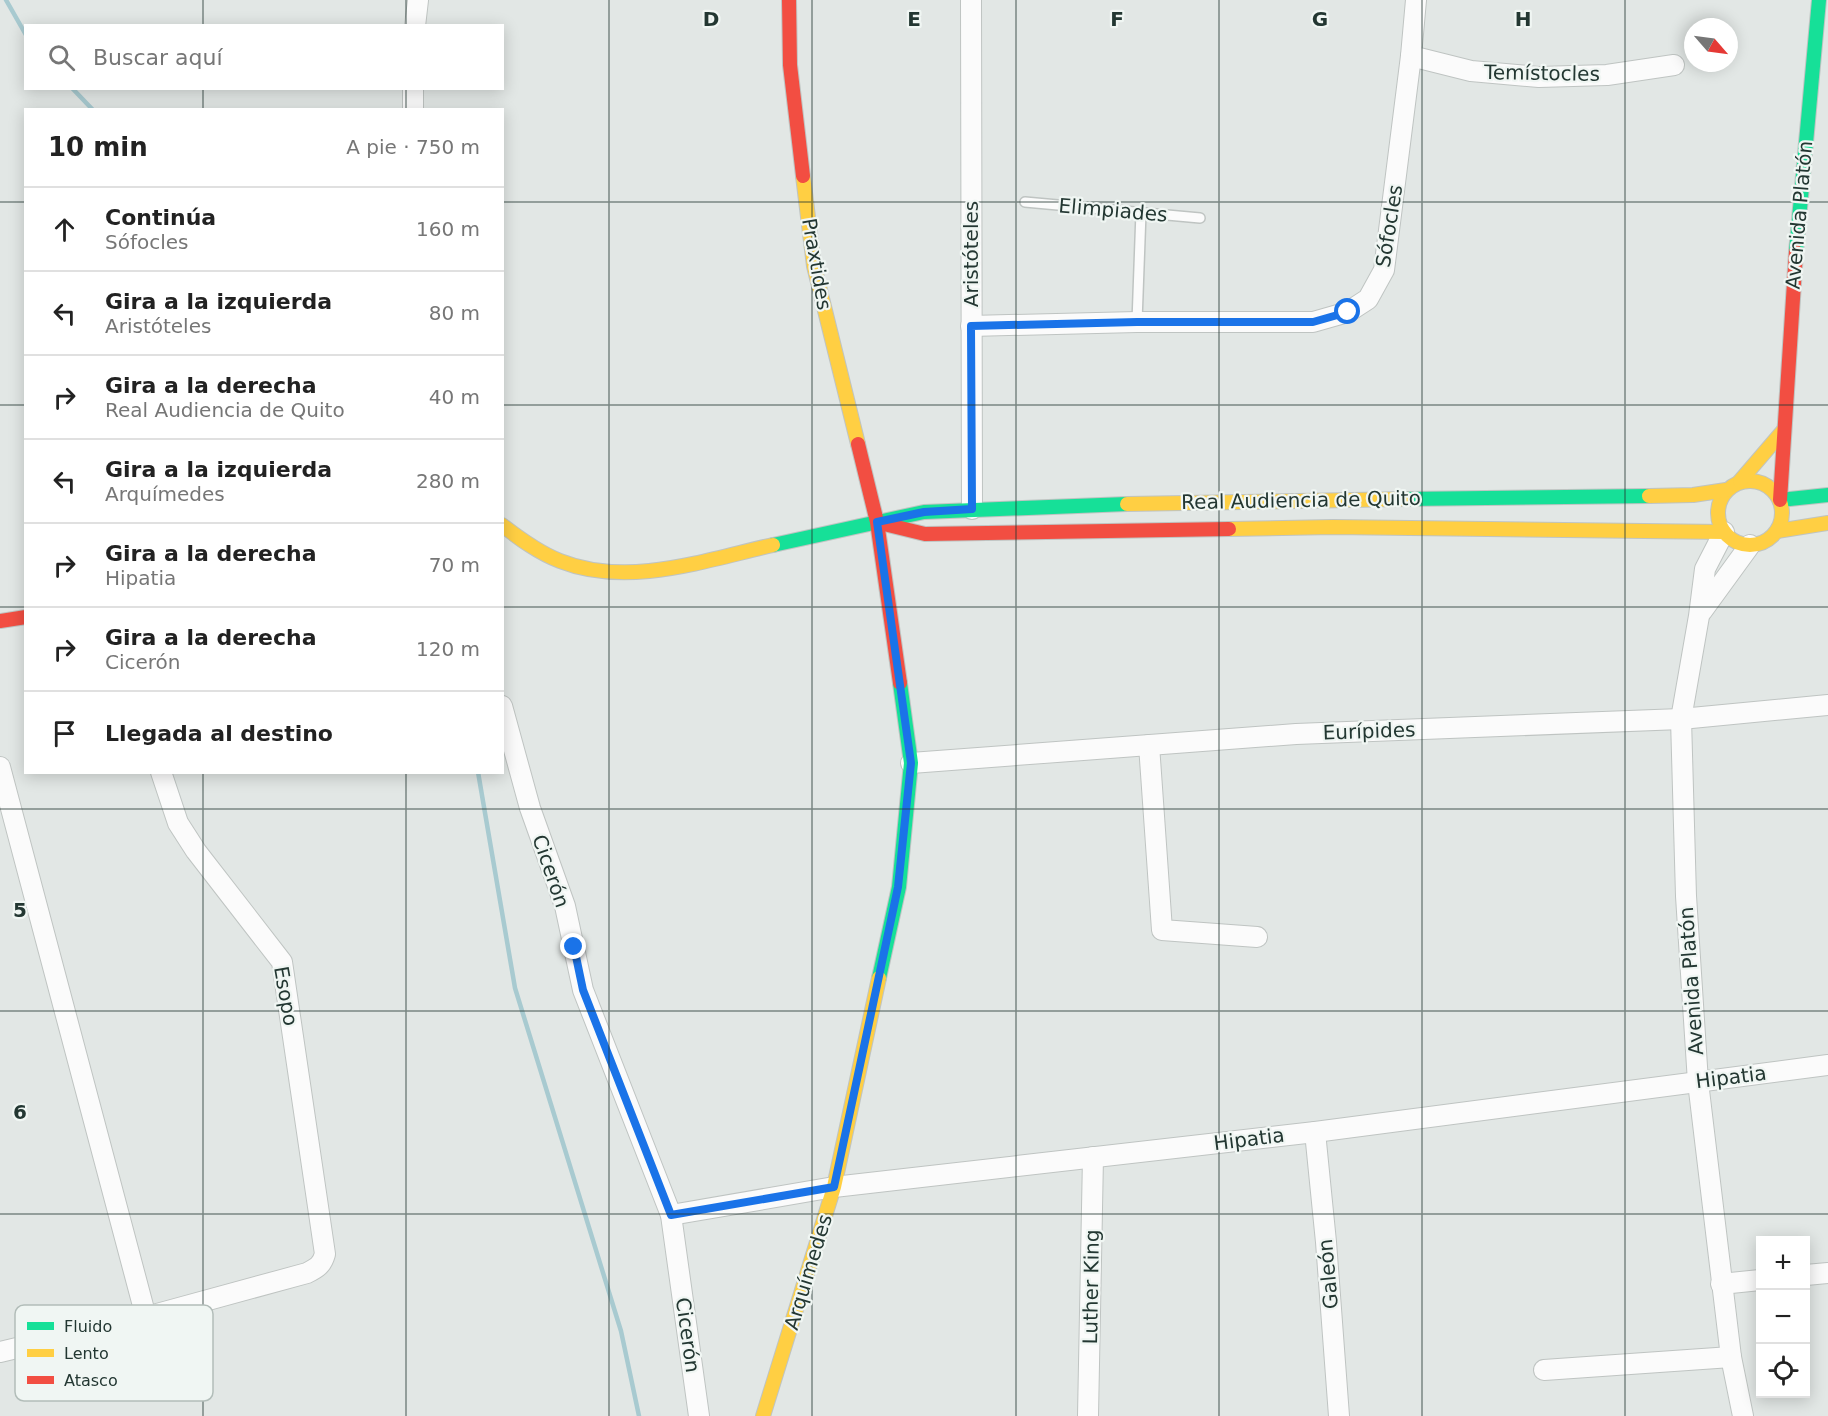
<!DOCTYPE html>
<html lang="es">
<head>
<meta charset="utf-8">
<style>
	:root { --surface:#fff; --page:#f6f6f6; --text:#222; --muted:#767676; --line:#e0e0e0 }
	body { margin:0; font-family:"DejaVu Sans",sans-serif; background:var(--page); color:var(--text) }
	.controls { position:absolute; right:18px; bottom:18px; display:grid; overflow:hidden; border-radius:0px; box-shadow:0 3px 15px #0003 }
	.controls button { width:54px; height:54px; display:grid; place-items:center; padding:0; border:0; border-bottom:2px solid var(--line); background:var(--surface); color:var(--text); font:30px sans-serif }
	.compass { position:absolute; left:1684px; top:18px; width:54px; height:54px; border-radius:50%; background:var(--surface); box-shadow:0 3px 15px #0003; rotate:118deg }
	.stop { position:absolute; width:18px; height:18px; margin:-14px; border:4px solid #1a73e8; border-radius:50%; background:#fff }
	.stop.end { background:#1a73e8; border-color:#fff; box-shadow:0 2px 6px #0008 }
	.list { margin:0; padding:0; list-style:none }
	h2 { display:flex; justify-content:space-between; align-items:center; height:78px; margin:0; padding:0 24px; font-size:26px }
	h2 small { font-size:20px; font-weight:400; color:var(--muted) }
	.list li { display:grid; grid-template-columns:39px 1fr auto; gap:18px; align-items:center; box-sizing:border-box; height:84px; padding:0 24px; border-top:2px solid var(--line) }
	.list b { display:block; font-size:22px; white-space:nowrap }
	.list p { margin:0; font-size:20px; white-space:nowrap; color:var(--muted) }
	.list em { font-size:20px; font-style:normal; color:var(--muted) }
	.icon { flex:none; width:33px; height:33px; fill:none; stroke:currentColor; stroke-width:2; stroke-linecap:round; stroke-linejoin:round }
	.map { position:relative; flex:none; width:1828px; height:1416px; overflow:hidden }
	.search { position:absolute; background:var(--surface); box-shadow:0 3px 15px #0003; left:24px; top:24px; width:480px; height:66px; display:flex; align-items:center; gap:15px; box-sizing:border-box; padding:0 21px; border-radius:0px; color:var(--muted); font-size:22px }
	.panel { position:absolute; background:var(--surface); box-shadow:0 3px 15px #0003; left:24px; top:108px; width:480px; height:666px; border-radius:0px }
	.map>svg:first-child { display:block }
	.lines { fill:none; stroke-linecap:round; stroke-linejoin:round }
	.stream { stroke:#a8cad0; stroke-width:4.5 }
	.lane-casing { stroke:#bfc4c2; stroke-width:12 }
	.street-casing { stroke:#bfc4c2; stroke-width:22 }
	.fast-casing { stroke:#bfc4c2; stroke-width:16 }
	.slow-casing { stroke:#bfc4c2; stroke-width:16 }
	.jam-casing { stroke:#bfc4c2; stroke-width:16 }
	.lane { stroke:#fbfbfb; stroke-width:9 }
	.street { stroke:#fbfbfb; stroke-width:20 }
	.fast { stroke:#16e098; stroke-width:14 }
	.slow { stroke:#ffcf43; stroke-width:14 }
	.jam { stroke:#f24e42; stroke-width:14 }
	.route { stroke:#1a73e8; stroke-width:8 }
	.grid { fill:none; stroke:#233732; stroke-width:1.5; stroke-opacity:0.55 }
	.labels { text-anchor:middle; stroke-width:4.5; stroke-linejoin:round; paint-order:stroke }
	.street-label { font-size:20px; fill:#233732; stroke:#f0f6f3 }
	.key { fill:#f0f6f3; stroke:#b2bdb9; stroke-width:1.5 }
	.key-label { font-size:16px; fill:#233732 }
	.grid-label { font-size:20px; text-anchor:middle; font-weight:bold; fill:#233732; stroke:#f0f6f3; stroke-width:4.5; stroke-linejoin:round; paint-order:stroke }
</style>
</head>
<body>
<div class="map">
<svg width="1828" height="1416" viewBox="0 0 1828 1416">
	<rect width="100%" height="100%" fill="#e2e7e5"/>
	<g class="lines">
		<g class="stream">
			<polyline points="6,0 26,35"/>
			<polyline points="72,88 93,110"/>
			<polyline points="478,772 515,988 621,1331 639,1416"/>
		</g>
		<g class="lane-casing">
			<g id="lane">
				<polyline points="1025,202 1200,218"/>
				<polyline points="1137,322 1141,212"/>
			</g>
		</g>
		<g class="street-casing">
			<g id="street">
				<polyline points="971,0 972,509"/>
				<polyline points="415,26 418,0"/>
				<polyline points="1411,56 1471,71 1539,77 1607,75 1674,65"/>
				<polyline points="413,110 413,88"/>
				<polyline points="971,326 1137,322 1313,322 1348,312 1368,299 1384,270 1411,56 1416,0"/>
				<polyline points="1724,532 1705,569 1699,616 1681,719 1686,896 1698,1082 1731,1357 1743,1416"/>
				<polyline points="1702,611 1750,545"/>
				<polyline points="502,706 530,808 565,906 583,990 671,1215 699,1416"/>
				<polyline points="1149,745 1162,930 1257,937"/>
				<polyline points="911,763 1296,734 1681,719 1828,705"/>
				<polyline points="0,767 146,1317"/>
				<polyline points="1315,1132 1326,1242 1339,1416"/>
				<polyline points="671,1215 834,1187 1315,1132 1828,1065"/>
				<polyline points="1806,1275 1828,1273"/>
				<polyline points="1721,1284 1760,1280"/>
				<path d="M 0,1352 L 146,1317 L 307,1273 C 317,1268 322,1265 325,1254 L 282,962 L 196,851 L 178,823 L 161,772"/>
				<polyline points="1544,1370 1731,1357"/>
				<polyline points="1088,1416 1093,1157"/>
			</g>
		</g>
		<g class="fast-casing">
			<g id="fast">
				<polyline points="1796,252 1819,0"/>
				<polyline points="1406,499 1649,496"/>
				<polyline points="1780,500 1828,495"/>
				<polyline points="773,545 924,512 1127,504"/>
				<polyline points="879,978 899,887 911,763 900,683"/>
			</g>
		</g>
		<g class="slow-casing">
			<g id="slow">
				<polyline points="803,176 814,266 858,444"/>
				<circle cx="1750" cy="513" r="32"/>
				<polyline points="1740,481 1783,431"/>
				<polyline points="1649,496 1693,495 1726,490"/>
				<polyline points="1127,504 1406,499"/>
				<path d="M 502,525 C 520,539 539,553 560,561 C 628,588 706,560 773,545"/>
				<polyline points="1229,529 1333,527 1724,532"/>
				<polyline points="1777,531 1828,523"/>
				<polyline points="763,1416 834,1187 879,978"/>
			</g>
		</g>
		<g class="jam-casing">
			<g id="jam">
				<polyline points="789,0 790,65 803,176"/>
				<polyline points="858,444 877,522 900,683"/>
				<polyline points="1780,500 1796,252"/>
				<polyline points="884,524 925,534 1229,529"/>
				<polyline points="0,621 26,617"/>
			</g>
		</g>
		<use href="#lane" class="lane"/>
		<use href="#street" class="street"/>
		<use href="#fast" class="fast"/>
		<use href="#slow" class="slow"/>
		<use href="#jam" class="jam"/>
	</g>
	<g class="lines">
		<polyline class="route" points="574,947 583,990 671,1215 834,1187 898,887 911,763 877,522 924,512 972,509 971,326 1137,322 1313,322 1348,312"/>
	</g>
	<path class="grid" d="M 203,0 L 203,26M 406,0 L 406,26M 609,0 L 609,1416M 812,0 L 812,1416M 1016,0 L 1016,1416M 1219,0 L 1219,1416M 1422,0 L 1422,1416M 1625,0 L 1625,1416M 203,88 L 203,110M 406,88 L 406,110M 0,202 L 26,202M 502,202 L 1828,202M 0,405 L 26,405M 502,405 L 1828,405M 0,607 L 26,607M 502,607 L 1828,607M 203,772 L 203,1416M 406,772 L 406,1416M 0,809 L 1828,809M 0,1011 L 1828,1011M 0,1214 L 1828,1214"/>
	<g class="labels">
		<g class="street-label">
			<text transform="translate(1542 73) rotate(1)" y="7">Temístocles</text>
			<text transform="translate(1113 210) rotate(5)" y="7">Elimpiades</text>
			<text transform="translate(1799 215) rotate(-85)" y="7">Avenida Platón</text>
			<text transform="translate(1389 226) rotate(-81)" y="7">Sófocles</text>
			<text transform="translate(971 254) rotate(-90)" y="7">Aristóteles</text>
			<text transform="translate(817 264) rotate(80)" y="7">Praxtides</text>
			<text transform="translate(1301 500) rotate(-1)" y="7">Real Audiencia de Quito</text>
			<text transform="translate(1369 731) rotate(-2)" y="7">Eurípides</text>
			<text transform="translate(551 871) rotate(71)" y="7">Cicerón</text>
			<text transform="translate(1691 981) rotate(-94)" y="7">Avenida Platón</text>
			<text transform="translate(286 996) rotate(80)" y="7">Esopo</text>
			<text transform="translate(1731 1077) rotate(-7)" y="7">Hipatia</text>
			<text transform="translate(1249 1139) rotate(-7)" y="7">Hipatia</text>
			<text transform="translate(808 1272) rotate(-73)" y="7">Arquímedes</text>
			<text transform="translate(1328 1274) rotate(-95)" y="7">Galeón</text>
			<text transform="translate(1091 1287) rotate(-89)" y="7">Luther King</text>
			<text transform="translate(688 1335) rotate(82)" y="7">Cicerón</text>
		</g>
	</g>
	<rect x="15" y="1305" width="198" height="96" rx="9" class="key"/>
	<rect x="27" y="1322" width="27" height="8" fill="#16e098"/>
	<rect x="27" y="1349" width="27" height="8" fill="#ffcf43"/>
	<rect x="27" y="1376" width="27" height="8" fill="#f24e42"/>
	<g class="key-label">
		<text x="64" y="1332">Fluido</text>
		<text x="64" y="1359">Lento</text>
		<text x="64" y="1386">Atasco</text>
	</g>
	<g class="grid-label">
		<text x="711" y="26">D</text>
		<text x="914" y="26">E</text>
		<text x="1117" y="26">F</text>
		<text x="1320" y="26">G</text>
		<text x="1523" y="26">H</text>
		<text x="20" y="917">5</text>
		<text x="20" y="1119">6</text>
	</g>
</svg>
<div class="controls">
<button>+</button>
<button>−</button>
<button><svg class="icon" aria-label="locate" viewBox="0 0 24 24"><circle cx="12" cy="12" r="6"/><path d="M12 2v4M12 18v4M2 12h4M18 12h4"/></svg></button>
</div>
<svg class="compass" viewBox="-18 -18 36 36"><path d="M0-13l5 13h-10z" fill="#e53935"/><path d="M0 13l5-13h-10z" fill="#767676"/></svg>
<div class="stop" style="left:1348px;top:312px"></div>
<div class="stop end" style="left:574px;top:947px"></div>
<div class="search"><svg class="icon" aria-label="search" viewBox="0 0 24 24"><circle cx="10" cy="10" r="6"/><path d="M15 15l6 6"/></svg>Buscar aquí</div>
<section class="panel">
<h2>10 min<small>A pie · 750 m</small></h2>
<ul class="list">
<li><svg class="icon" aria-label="ahead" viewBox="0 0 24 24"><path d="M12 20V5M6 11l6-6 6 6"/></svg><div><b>Continúa</b><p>Sófocles</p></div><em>160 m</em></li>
<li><svg class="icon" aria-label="left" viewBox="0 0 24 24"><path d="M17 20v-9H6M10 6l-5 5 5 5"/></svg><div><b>Gira a la izquierda</b><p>Aristóteles</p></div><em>80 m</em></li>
<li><svg class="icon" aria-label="right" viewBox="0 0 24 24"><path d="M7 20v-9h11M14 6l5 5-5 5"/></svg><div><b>Gira a la derecha</b><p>Real Audiencia de Quito</p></div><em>40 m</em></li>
<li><svg class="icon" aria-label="left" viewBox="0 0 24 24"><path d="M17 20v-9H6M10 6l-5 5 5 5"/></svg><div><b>Gira a la izquierda</b><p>Arquímedes</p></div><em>280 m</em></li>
<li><svg class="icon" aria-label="right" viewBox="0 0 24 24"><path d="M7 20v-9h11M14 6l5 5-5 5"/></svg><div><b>Gira a la derecha</b><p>Hipatia</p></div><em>70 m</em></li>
<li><svg class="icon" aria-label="right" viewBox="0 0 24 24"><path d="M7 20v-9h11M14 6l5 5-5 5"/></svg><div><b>Gira a la derecha</b><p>Cicerón</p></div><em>120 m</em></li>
<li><svg class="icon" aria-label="arrive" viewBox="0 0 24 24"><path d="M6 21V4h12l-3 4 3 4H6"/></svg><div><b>Llegada al destino</b></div></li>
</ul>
</section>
</div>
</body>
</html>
